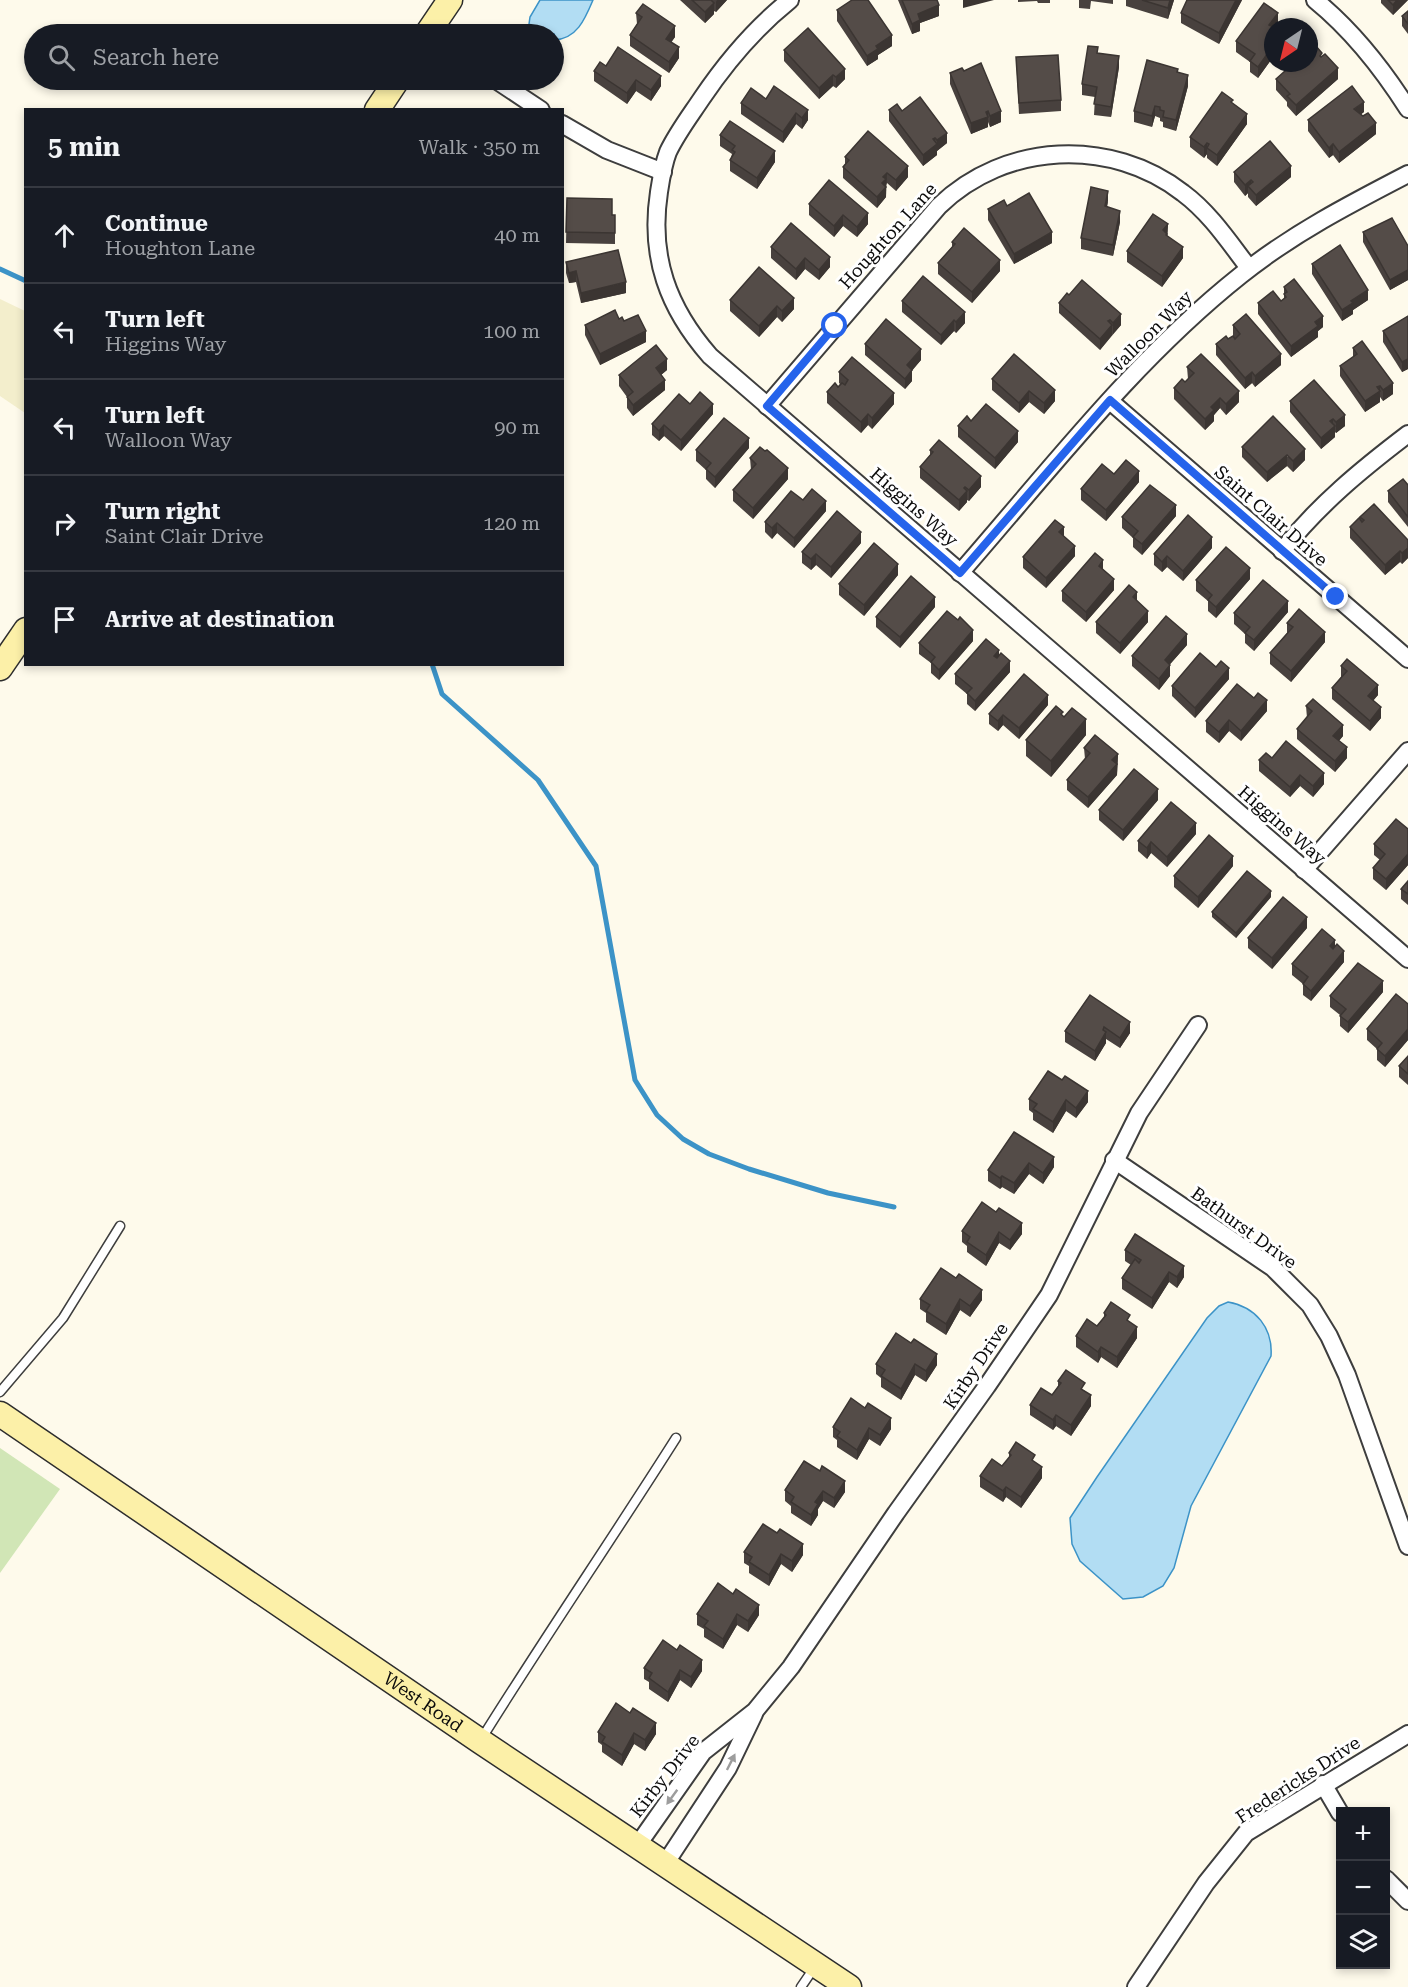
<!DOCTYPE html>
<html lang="en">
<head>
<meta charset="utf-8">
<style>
	:root { --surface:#171b24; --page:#242831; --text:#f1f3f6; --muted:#9ea1a6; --line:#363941 }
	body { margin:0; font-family:"Roboto Serif",serif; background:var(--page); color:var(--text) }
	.controls { position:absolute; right:18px; bottom:18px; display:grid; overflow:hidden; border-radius:0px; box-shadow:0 3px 9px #0003 }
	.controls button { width:54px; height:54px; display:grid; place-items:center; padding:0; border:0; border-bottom:2px solid var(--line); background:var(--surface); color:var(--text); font:30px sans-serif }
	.compass { position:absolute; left:1264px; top:18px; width:54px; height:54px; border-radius:50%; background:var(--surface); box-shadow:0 3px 9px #0003; rotate:215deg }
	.stop { position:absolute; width:18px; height:18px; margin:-14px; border:4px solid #2563eb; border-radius:50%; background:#fff }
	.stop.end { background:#2563eb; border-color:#fff; box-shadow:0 2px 6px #0008 }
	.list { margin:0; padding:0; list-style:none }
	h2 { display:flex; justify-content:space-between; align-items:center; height:78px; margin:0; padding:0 24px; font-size:26px }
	h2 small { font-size:20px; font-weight:400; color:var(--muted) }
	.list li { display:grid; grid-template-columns:39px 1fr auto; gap:18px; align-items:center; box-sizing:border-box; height:96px; padding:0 24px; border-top:2px solid var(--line) }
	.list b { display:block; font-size:22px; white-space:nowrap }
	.list p { margin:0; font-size:20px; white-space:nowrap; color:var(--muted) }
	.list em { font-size:20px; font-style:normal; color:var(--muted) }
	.icon { flex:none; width:33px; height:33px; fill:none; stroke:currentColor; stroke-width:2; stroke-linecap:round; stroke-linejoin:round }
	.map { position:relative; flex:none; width:1408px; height:1987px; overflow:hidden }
	.search { position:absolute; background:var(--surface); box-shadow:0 3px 9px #0003; left:24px; top:24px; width:540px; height:66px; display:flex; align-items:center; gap:15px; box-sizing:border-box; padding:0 21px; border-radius:33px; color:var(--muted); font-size:22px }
	.panel { position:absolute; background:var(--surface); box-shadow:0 3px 9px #0003; left:24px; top:108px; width:540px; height:558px; border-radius:0px }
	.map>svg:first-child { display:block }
	.farmland { fill:#f3eecc }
	.green { fill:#d1e6b6 }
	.water { fill:#b2ddf3; stroke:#3c93c7; stroke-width:1.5 }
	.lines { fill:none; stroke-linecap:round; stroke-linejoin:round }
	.stream { stroke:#3c93c7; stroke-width:5 }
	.lane-casing { stroke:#3e3e3e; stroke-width:11 }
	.street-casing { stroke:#3e3e3e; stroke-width:20 }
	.secondary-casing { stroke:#2d2d2d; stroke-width:27 }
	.lane { stroke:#fff; stroke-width:8 }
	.street { stroke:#fff; stroke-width:16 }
	.secondary { stroke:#fcf0a8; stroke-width:24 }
	.wall { fill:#48413e }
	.shaded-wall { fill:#3b3532 }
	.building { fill:#544c48; stroke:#3b3532; stroke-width:1.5 }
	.oneway { fill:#9d9d9d }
	.route { stroke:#2563eb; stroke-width:8 }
	.labels { text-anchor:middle; stroke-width:6; stroke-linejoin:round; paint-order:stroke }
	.street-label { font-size:18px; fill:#0b0b0b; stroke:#fff }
</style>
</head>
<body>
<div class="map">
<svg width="1408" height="1987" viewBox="0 0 1408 1987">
	<rect width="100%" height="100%" fill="#fefaeb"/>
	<polygon class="farmland" points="0,299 25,311 25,413 0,396"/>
	<polygon class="green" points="0,1448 60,1489 0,1573"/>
	<g class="water">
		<path d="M 540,0 L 593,0 C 585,19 577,39 554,40 L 554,34 L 546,34 L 529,24 L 530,17 Z"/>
		<path d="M 1228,1302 C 1256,1307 1273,1328 1271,1356 L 1191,1506 L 1174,1568 L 1163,1586 L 1143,1597 L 1123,1599 L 1080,1561 L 1072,1544 L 1070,1518 L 1097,1477 L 1207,1318 L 1219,1306 Z"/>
	</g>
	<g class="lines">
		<g class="stream">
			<polyline points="0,269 26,281"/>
			<polyline points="432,664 442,694 538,780 596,866 635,1080 657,1115 683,1139 709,1154 749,1169 828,1193 894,1207"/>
		</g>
		<g class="lane-casing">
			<g id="lane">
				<polyline points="0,1392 63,1318 120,1226"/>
				<path d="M 482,1738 C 545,1637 612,1539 676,1438"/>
				<polyline points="801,1987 814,1968"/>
			</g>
		</g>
		<g class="street-casing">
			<g id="street">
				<path d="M 790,0 C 755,28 727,61 702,98 C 690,116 677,133 668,152 C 663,165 661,179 659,192 C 649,257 668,308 710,356 L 1408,959"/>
				<path d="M 1315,0 C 1353,31 1382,68 1408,109"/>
				<polyline points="496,80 541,110"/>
				<polyline points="562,124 607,150 663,172"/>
				<polyline points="1110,401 1408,659"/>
				<path d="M 767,406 L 939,206 C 1005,142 1111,137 1183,193 C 1210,213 1229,242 1249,268"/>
				<path d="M 1282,551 C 1318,505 1362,469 1408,434"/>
				<path d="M 960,573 C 1050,470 1134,360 1241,275 C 1292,234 1350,204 1408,174"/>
				<polyline points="1304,870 1408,751"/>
				<polyline points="1114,1160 1273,1268 1310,1305 1329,1336 1347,1375 1408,1546"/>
				<polyline points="1323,1784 1340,1813"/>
				<polyline points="637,1846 703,1752 755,1711 791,1667 896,1513 987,1386 1049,1295 1139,1113 1198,1025"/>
				<polyline points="665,1864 728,1768 754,1714"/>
				<polyline points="1386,1879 1408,1901"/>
				<polyline points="1136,1987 1206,1883 1246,1833 1408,1734"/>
			</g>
		</g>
		<g class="secondary-casing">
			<g id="secondary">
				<polyline points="427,34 450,0"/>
				<polyline points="377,110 397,80"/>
				<polyline points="0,668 26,630"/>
				<path id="s1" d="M 0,1414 L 480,1741 L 849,1987"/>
			</g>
		</g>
		<use href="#lane" class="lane"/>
		<use href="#street" class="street"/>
		<use href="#secondary" class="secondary"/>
	</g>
	<g class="wall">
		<polygon points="680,0 727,0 716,12 714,11 714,14 705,23"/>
		<polygon points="898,0 937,0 939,16 920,23 920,31 912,34"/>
		<polygon points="1018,0 1050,0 1050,3 1038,3 1037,1 1018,2"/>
		<polygon points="1079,0 1113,0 1113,4 1091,1 1090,9 1079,8"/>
		<polygon points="1126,0 1174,0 1168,19 1126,6"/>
		<polygon points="1242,0 1219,44 1181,23 1181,13"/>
		<polygon points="1381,0 1408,0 1393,15 1381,3"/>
		<polygon points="837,10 892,46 878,55 878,59 867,66 837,21"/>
		<polygon points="1408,11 1408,34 1402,26 1402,16"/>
		<polygon points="636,13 675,37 671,42 679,58 669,73 630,46 630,35 637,24"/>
		<polygon points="1278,23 1273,27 1273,57 1258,78 1250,72 1250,62 1236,52 1236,41"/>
		<polygon points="784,50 845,79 836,88 833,86 819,99 784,61"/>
		<polygon points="1098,53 1119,67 1111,117 1094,115 1095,97 1082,95 1082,84"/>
		<polygon points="1322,56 1338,79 1296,116 1287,106 1287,102 1276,90 1276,79"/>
		<polygon points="1016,57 1061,100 1061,111 1019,114"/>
		<polygon points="606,66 661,86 651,101 636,91 627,104 594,81 594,71"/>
		<polygon points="964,71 1001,122 990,127 988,122 988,127 971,134 950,84 950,73"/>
		<polygon points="1178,72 1188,86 1176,131 1163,127 1163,122 1160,121 1160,118 1155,116 1152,127 1134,122 1134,111"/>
		<polygon points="774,86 808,120 802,129 796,124 783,143 741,114 741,103 766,99"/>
		<polygon points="1233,104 1247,124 1217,166 1207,158 1207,154 1204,158 1190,147 1190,137"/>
		<polygon points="889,110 902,111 947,143 937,151 937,155 923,166 889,121"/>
		<polygon points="1364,112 1361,114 1376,134 1339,163 1333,155 1329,158 1308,131 1308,120"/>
		<polygon points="720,135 775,162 757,189 730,171 730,160 732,154 720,146"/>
		<polygon points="845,157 908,177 896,191 887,183 886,185 886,197 877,208 843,178 843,167 845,164"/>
		<polygon points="1234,172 1291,177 1256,206 1248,197 1248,193 1245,196 1234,182"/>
		<polygon points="829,180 868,224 857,237 843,226 834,237 809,215 809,204"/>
		<polygon points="567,198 612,215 615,215 615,244 566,243"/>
		<polygon points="1108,201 1107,207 1120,222 1113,256 1081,249 1081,238"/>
		<polygon points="988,209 1052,243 1014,264 988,220"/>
		<polygon points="791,223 830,267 819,280 805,269 796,280 771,258 771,247"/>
		<polygon points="1168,224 1167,236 1183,258 1162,287 1127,262 1127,251"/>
		<polygon points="1363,232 1408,246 1408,280 1390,290 1363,242"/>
		<polygon points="952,242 1000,271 972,303 938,274 938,263 952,247"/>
		<polygon points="566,262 626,293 581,303 576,282 569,283 566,273"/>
		<polygon points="1312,264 1368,300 1353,310 1353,314 1342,321 1312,274"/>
		<polygon points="759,267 794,309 782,322 777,317 759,337 730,311 730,300"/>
		<polygon points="1284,287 1323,327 1318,331 1318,337 1291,357 1258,314 1258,303 1281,301 1284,299"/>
		<polygon points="1069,295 1121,325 1100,350 1059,313 1059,303"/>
		<polygon points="902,301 965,323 956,333 954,331 941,345 902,312"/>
		<polygon points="1408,316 1408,369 1402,372 1383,342 1383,331"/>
		<polygon points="619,319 624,321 646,342 600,365 585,335 585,325"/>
		<polygon points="1233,325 1281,365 1255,387 1252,383 1245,389 1216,355 1216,344 1228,339 1233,336"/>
		<polygon points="865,344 921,360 912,370 912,381 905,389 865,355"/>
		<polygon points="1353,348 1393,394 1383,401 1380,397 1380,402 1365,412 1340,376 1340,366 1353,357"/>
		<polygon points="1187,367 1239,402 1226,415 1220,408 1214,415 1214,421 1205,430 1174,399 1174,388 1185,382 1188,379"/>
		<polygon points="667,370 661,375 665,390 633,416 627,408 627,397 619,386 619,375"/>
		<polygon points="839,372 894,404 872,429 868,425 861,433 827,403 827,392 838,387 840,384 839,383"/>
		<polygon points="992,379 1055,390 1055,401 1044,414 1029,402 1019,413 992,390"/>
		<polygon points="1314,380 1345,426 1336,433 1335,432 1335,437 1321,449 1290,412 1290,401"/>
		<polygon points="690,404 713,414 681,451 664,436 659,441 652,435 652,424"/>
		<polygon points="971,421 1018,442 995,469 958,437 958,426"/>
		<polygon points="1242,447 1305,460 1293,472 1287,466 1267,482 1242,457"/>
		<polygon points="749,448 715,488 706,479 706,470 696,461 696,450"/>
		<polygon points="930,450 981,487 969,501 967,500 967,502 959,511 920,478 920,467 930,455"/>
		<polygon points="750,458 788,479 753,519 733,501 733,490 751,470"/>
		<polygon points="1114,474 1139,482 1106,521 1081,500 1081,489"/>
		<polygon points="1408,485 1408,527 1388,502 1388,491"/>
		<polygon points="803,500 826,511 794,548 777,533 772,539 765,532 765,522"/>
		<polygon points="1176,516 1142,555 1133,547 1133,538 1122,528 1122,517"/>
		<polygon points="1360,517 1408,540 1408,558 1402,564 1400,562 1385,575 1350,538 1350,527 1360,520"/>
		<polygon points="861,543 831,578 816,565 811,570 802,563 802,552"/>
		<polygon points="1212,548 1183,581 1167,567 1162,572 1154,565 1154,554"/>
		<polygon points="1075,556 1046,588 1023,568 1023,557"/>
		<polygon points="1103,570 1114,590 1086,622 1062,601 1062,591"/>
		<polygon points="898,575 864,616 839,595 839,584"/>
		<polygon points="1250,579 1216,618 1208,611 1208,601 1196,591 1196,580"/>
		<polygon points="935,607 900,648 876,627 876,617"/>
		<polygon points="1288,612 1254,651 1245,643 1245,634 1234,624 1234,613"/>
		<polygon points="1096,622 1148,622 1120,654 1096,633"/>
		<polygon points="1287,623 1325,642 1291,682 1270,664 1270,653 1287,633"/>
		<polygon points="973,641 939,680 931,673 931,663 919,654 919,643"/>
		<polygon points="1187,645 1170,664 1170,676 1159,690 1132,666 1132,656"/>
		<polygon points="999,655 1010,672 975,711 967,704 967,694 955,684 955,674"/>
		<polygon points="1341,666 1378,695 1373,700 1381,718 1370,731 1332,699 1332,688 1341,677"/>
		<polygon points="1216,667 1229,679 1195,718 1172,696 1172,686"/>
		<polygon points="1254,698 1267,711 1241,741 1229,731 1219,743 1206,732 1206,721"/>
		<polygon points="1048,705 1019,739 1003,725 998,731 989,724 989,714"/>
		<polygon points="1306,706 1343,736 1339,741 1347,758 1335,772 1297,739 1297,729 1307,718"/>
		<polygon points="1063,716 1086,735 1051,777 1026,756 1026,740"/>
		<polygon points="1084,748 1118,754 1117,775 1088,808 1067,790 1067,780 1085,759"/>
		<polygon points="1272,758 1324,784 1313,797 1300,786 1290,797 1259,771 1259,760"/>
		<polygon points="1158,800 1123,841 1099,820 1099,810"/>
		<polygon points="1408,829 1408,865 1386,890 1373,879 1373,868 1380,860 1374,855 1374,844"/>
		<polygon points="1196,834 1167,867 1151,853 1147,859 1138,851 1138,841"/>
		<polygon points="1233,866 1198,908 1174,887 1174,876"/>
		<polygon points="1408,881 1408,905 1401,899 1401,889"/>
		<polygon points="1271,897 1236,938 1212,917 1212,912"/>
		<polygon points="1307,928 1272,969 1248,948 1248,938"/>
		<polygon points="1335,946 1344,962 1311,1001 1303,995 1303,984 1292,975 1292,964"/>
		<polygon points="1383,992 1348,1033 1340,1026 1340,1015 1330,1007 1330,996"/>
		<polygon points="1090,995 1130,1033 1120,1048 1106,1039 1106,1043 1095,1061 1065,1042 1065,1031"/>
		<polygon points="1408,1004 1408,1040 1385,1067 1377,1060 1377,1049 1367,1040 1367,1029"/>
		<polygon points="1408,1056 1408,1085 1399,1077 1399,1066"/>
		<polygon points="1029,1099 1088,1102 1076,1118 1066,1111 1053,1133 1033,1120 1033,1113 1029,1110"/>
		<polygon points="1014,1132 1054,1167 1043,1184 1029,1174 1014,1194 1002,1187 1000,1189 988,1181 988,1170"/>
		<polygon points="982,1202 1022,1234 1010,1250 999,1243 986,1266 967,1252 967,1246 962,1242 962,1231"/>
		<polygon points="1125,1250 1184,1277 1177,1288 1169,1282 1152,1309 1122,1289 1122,1278 1131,1265 1125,1261"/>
		<polygon points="941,1268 982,1300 970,1317 960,1310 946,1335 926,1322 926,1313 920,1309 920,1299"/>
		<polygon points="1104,1313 1130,1323 1137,1338 1117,1368 1101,1357 1098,1363 1076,1347 1076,1336 1097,1326 1104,1318"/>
		<polygon points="876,1364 937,1365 926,1382 915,1375 901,1400 881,1387 881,1378 876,1374"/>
		<polygon points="1058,1381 1085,1391 1091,1406 1071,1436 1056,1426 1053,1430 1030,1415 1030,1405 1052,1395 1058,1386"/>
		<polygon points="833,1427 891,1429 880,1446 869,1439 857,1460 837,1447 837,1440 833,1437"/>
		<polygon points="1009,1453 1035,1463 1042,1478 1021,1508 1006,1497 1003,1502 980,1487 980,1476 1002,1466 1009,1458"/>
		<polygon points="804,1461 845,1492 834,1508 823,1501 818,1509 818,1515 811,1526 791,1513 791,1506 785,1501 785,1490"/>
		<polygon points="744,1552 803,1555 792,1572 781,1564 769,1586 749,1573 749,1566 744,1563"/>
		<polygon points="718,1583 759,1615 748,1632 737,1625 723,1649 704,1637 704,1629 697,1625 697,1614"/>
		<polygon points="644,1668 702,1671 691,1688 680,1680 668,1702 649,1689 649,1682 644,1679"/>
		<polygon points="598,1732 656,1734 645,1751 634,1744 622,1766 602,1752 602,1745 598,1742"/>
	</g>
	<g class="shaded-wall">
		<polygon points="711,0 712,0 712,5 714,3 714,14 705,23 705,12"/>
		<polygon points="717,0 727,0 716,12 716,2"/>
		<polygon points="963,0 994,0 963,8"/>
		<polygon points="1170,0 1174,0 1168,19 1168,8"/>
		<polygon points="1236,0 1242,0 1219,44 1219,33"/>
		<polygon points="1397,0 1408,0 1393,15 1393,5"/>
		<polygon points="939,5 939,16 920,23 920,31 912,34 912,24 918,14"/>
		<polygon points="1278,13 1278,23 1275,27 1273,27 1269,25"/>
		<polygon points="675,26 675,37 666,50 666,39"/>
		<polygon points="892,35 892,46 878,55 878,59 867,66 867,56 876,46"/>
		<polygon points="1273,46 1273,57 1258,78 1258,67"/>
		<polygon points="679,47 679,58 669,73 669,62"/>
		<polygon points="1119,56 1119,67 1111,117 1111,107"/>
		<polygon points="1338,68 1338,79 1296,116 1296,105"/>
		<polygon points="845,69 845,79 836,88 836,77"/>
		<polygon points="833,75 833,86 819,99 819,88"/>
		<polygon points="1188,75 1188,86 1176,131 1176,120"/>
		<polygon points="661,76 661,86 651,101 651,90"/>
		<polygon points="636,80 636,91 627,104 627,93"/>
		<polygon points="1364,102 1364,112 1354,120 1354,109"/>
		<polygon points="1155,106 1155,116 1152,127 1152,116"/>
		<polygon points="808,110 808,120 802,129 802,118"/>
		<polygon points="988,111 988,127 971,134 971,123"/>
		<polygon points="1001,111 1001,122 990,127 990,116"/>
		<polygon points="796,113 796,124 783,143 783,132"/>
		<polygon points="1247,114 1247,124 1217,166 1217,155"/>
		<polygon points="1376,123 1376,134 1339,163 1339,152"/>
		<polygon points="947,133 947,143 937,151 937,155 923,166 923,155 933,139 935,138 935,146 937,144 937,140"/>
		<polygon points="1207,143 1207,154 1204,158 1204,147"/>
		<polygon points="1333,144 1333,155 1329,158 1329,148"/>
		<polygon points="775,151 775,162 757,189 757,178"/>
		<polygon points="908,166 908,177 896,191 896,180"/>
		<polygon points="1291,166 1291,177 1256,206 1256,195"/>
		<polygon points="887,173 886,197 877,208 877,197 883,177"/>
		<polygon points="1251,180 1251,189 1248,186 1248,193 1245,196 1245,185"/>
		<polygon points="1108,191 1108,201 1105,217 1105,206"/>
		<polygon points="1120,211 1120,222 1113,256 1113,245"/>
		<polygon points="868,213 868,224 857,237 857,227"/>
		<polygon points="843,215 843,226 834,237 834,226"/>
		<polygon points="1168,224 1167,245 1163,230"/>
		<polygon points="1052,232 1052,243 1014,264 1014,254"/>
		<polygon points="1183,247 1183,258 1162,287 1162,276"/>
		<polygon points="830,257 830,267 819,280 819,270"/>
		<polygon points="805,258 805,269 796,280 796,269"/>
		<polygon points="1000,260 1000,271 972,303 972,292"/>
		<polygon points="1408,270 1408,280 1390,290 1390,280"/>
		<polygon points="576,271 576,282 569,283 569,273"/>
		<polygon points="626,282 626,293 581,303 581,293"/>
		<polygon points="1368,290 1368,300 1353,310 1353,314 1342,321 1342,310 1351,301"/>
		<polygon points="794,298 794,309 782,322 782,311"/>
		<polygon points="777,306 777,317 759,337 759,326"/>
		<polygon points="965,312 965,323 956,333 956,322"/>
		<polygon points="1121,314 1121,325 1113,334 1113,323"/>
		<polygon points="1323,316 1323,327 1318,331 1318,337 1291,357 1291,346 1315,322"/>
		<polygon points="954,320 954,331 941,345 941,335"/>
		<polygon points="1110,320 1110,328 1112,325 1112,335 1100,350 1100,339"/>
		<polygon points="646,331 646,342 600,365 600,354"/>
		<polygon points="921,349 921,360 911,372 912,370 912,381 905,389 905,379 907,365"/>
		<polygon points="1281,354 1281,365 1255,387 1255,376"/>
		<polygon points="667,359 667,370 656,379 656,368"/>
		<polygon points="1408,359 1408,369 1402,372 1402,362"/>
		<polygon points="1252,372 1252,383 1245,389 1245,378"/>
		<polygon points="665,380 665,390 633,416 633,405"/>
		<polygon points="1393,383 1393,394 1383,401 1383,390"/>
		<polygon points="1380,386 1380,402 1365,412 1365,401"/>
		<polygon points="1055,390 1055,401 1044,414 1044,403"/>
		<polygon points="1029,391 1029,402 1019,413 1019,403"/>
		<polygon points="1239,391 1239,402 1226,415 1226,404"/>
		<polygon points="894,393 894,404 872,429 872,418"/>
		<polygon points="1220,398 1220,408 1214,415 1214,421 1205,430 1205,419 1211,407"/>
		<polygon points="713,404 713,414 681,451 681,440"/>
		<polygon points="868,414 868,425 861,433 861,422"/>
		<polygon points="1345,415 1345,426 1336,433 1336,422"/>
		<polygon points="1333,419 1333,428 1335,426 1335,437 1321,449 1321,438 1330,421"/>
		<polygon points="664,425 664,436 659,441 659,431"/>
		<polygon points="1018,431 1018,442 995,469 995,458"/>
		<polygon points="749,438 749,448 715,488 715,477"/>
		<polygon points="1305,449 1305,460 1293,472 1293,461"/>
		<polygon points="1287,455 1287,466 1267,482 1267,472"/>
		<polygon points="788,468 788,479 753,519 753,508"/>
		<polygon points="1139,471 1139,482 1106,521 1106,510"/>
		<polygon points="981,476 981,487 969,501 969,490"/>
		<polygon points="965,487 965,493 967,491 967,502 959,511 959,500"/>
		<polygon points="826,501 826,511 794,548 794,538"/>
		<polygon points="1176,505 1176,516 1142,555 1142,544"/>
		<polygon points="777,523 777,533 772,539 772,528"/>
		<polygon points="1064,527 1064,537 1059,532"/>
		<polygon points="861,532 861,543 831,578 831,567"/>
		<polygon points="1212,537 1212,548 1183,581 1183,571"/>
		<polygon points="1075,546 1075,556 1046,588 1046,578"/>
		<polygon points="1408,548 1408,558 1402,564 1402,553"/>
		<polygon points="1400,551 1400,562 1385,575 1385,565"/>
		<polygon points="816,554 816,565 811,570 811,559"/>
		<polygon points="1167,556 1167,567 1162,572 1162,562"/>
		<polygon points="1103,560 1103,571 1099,566"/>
		<polygon points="898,564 898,575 864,616 864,605"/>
		<polygon points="1250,568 1250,579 1216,618 1216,607"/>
		<polygon points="1114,579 1114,590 1086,622 1086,612"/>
		<polygon points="1137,592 1137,603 1133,597"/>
		<polygon points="935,597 935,607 900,648 900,637"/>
		<polygon points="1288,601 1288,612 1254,651 1254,640"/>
		<polygon points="1148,611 1148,622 1120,654 1120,643"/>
		<polygon points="973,630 973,641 939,680 939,670"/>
		<polygon points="1325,632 1325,642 1291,682 1291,671"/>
		<polygon points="1187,634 1187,645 1165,670 1165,660"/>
		<polygon points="999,650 999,661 994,656"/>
		<polygon points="1010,661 1010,672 975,711 975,701"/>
		<polygon points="1170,665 1170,676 1159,690 1159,679"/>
		<polygon points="1229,668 1229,679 1195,718 1195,708"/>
		<polygon points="1378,685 1378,695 1368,707 1368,696"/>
		<polygon points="1048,695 1048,705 1019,739 1019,728"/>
		<polygon points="1267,700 1267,711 1241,741 1241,731"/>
		<polygon points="1381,707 1381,718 1370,731 1370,721"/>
		<polygon points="1003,715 1003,725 998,731 998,721"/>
		<polygon points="1086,719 1086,735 1051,777 1051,761"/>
		<polygon points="1229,720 1229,731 1219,743 1219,732"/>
		<polygon points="1343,725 1343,736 1333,747 1333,736"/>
		<polygon points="1347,747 1347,758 1335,772 1335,761"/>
		<polygon points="1118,754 1117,775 1088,808 1088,797 1112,760"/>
		<polygon points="1324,773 1324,784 1313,797 1313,786"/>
		<polygon points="1300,775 1300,786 1290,797 1290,787"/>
		<polygon points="1158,789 1158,800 1123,841 1123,830"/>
		<polygon points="1196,823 1196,834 1167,867 1167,857"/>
		<polygon points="1151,842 1151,853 1147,859 1147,848"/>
		<polygon points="1408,854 1408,865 1386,890 1386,879"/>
		<polygon points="1233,856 1233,866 1198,908 1198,897"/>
		<polygon points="1271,891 1271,897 1236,938 1236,933"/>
		<polygon points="1307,917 1307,928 1272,969 1272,958"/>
		<polygon points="1335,940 1335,951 1330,946"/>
		<polygon points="1344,951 1344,962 1311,1001 1311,991"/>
		<polygon points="1383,981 1383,992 1348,1033 1348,1022"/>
		<polygon points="1130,1022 1130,1033 1120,1048 1120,1038"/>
		<polygon points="1104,1027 1104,1035 1106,1032 1106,1043 1095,1061 1095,1051"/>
		<polygon points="1408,1029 1408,1040 1385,1067 1385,1056"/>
		<polygon points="1088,1091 1088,1102 1076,1118 1076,1108"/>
		<polygon points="1066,1100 1066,1111 1053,1133 1053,1122"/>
		<polygon points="1054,1157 1054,1167 1043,1184 1043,1173"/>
		<polygon points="1029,1163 1029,1174 1014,1194 1014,1183"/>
		<polygon points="1002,1176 1002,1187 1000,1189 1000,1178"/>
		<polygon points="1022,1223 1022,1234 1010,1250 1010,1240"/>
		<polygon points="999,1232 999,1243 986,1266 986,1255"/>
		<polygon points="1184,1266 1184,1277 1177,1288 1177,1277"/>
		<polygon points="1169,1272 1169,1282 1152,1309 1152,1298"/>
		<polygon points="982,1290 982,1300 970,1317 970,1306"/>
		<polygon points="960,1299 960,1310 946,1335 946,1324"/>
		<polygon points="1137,1327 1137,1338 1117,1368 1117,1357"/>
		<polygon points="1101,1347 1101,1357 1098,1363 1098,1352"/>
		<polygon points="937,1354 937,1365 926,1382 926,1371"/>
		<polygon points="915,1364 915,1375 901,1400 901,1389"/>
		<polygon points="1091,1395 1091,1406 1071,1436 1071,1425"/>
		<polygon points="1056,1415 1056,1426 1053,1430 1053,1420"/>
		<polygon points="891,1418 891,1429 880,1446 880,1435"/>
		<polygon points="869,1428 869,1439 857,1460 857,1450"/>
		<polygon points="1042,1467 1042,1478 1021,1508 1021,1497"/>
		<polygon points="845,1481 845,1492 834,1508 834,1498"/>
		<polygon points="1006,1487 1006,1497 1003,1502 1003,1491"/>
		<polygon points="823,1491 823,1501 818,1509 818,1515 811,1526 811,1515 815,1502"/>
		<polygon points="803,1544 803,1555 792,1572 792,1561"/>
		<polygon points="781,1554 781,1564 769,1586 769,1575"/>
		<polygon points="759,1605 759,1615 748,1632 748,1621"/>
		<polygon points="737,1614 737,1625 723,1649 723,1639"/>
		<polygon points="702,1660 702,1671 691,1688 691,1677"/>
		<polygon points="680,1670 680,1680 668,1702 668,1692"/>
		<polygon points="656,1723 656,1734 645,1751 645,1740"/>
		<polygon points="634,1733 634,1744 622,1766 622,1755"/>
	</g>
	<g class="building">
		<polygon points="692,0 711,0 714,3 705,12"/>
		<polygon points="852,0 868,0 892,35 876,46 878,49 867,56 837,10"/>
		<polygon points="902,0 937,0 939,5 918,14 920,20 912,24"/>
		<polygon points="1142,0 1170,0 1168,8"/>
		<polygon points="1187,0 1236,0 1219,33 1181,13"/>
		<polygon points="1388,0 1397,0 1393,5"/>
		<polygon points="1264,3 1278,13 1269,25 1273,27 1273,46 1258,67 1250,61 1255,54 1236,41"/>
		<polygon points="643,4 675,26 666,39 679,47 669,62 630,35 642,17 636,13"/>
		<polygon points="1408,11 1408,24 1402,16"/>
		<polygon points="808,28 845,69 836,77 833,75 819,88 784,50"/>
		<polygon points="1315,45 1322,53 1320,56 1321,57 1325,54 1338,68 1296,105 1287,96 1290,94 1276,79 1294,63 1309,63 1309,50"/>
		<polygon points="1088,46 1098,47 1097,53 1119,56 1111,107 1094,104 1097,87 1082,84"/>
		<polygon points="618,47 661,76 651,90 636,80 627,93 594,71 600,62 606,66"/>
		<polygon points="1058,55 1061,100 1019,103 1016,57"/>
		<polygon points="1147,60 1178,69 1177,72 1188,75 1176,120 1163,117 1164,111 1160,110 1160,107 1155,106 1152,116 1134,111"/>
		<polygon points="981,63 1001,111 990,116 988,111 986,112 988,117 971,123 950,73 962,68 964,71"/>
		<polygon points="774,86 808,110 802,118 796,113 783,132 741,103 751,88 766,99"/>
		<polygon points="1352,86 1364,102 1354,109 1363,116 1368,113 1376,123 1339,152 1333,144 1329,148 1308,120"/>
		<polygon points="1222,92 1233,100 1231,102 1247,114 1217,155 1207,148 1209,144 1207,143 1204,147 1190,137"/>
		<polygon points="920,97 947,133 937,140 935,138 933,139 937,144 923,155 889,110 897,104 902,111"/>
		<polygon points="730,121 775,151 757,178 730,160 735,152 732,150 735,146 720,135"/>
		<polygon points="868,131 908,166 896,180 887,173 883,177 886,179 882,183 886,187 877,197 843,167 849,160 845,157"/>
		<polygon points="1270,141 1291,166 1256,195 1248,186 1253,182 1251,180 1245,185 1234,172"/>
		<polygon points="829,180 868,213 857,227 843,215 834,226 809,204"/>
		<polygon points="1091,187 1108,191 1105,206 1120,211 1113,245 1081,238"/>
		<polygon points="1029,193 1052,232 1014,254 988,209 1004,200 1007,206"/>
		<polygon points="567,198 612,199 612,215 615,215 615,233 566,232"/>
		<polygon points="1153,214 1168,224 1163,230 1167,234 1166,235 1183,247 1162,276 1127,251"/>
		<polygon points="1392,218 1408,246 1408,270 1390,280 1363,232"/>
		<polygon points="791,223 830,257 819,270 805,258 796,269 771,247"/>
		<polygon points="964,228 1000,260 972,292 938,263 955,244 952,242"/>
		<polygon points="1340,245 1368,290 1351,301 1353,303 1342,310 1312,264"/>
		<polygon points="618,250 626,282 581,293 576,271 569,273 566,262"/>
		<polygon points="759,267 794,298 782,311 777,306 759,326 730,300"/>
		<polygon points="923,276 965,312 956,322 954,320 941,335 902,301"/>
		<polygon points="1294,279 1323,316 1315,322 1318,326 1291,346 1258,303 1273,291 1281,301 1286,297 1284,294 1287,292 1284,287"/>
		<polygon points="1082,280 1121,314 1113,323 1110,320 1108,321 1112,325 1100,339 1059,303 1067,293 1069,295"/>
		<polygon points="615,310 619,319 622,317 624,321 638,315 646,331 600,354 585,325"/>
		<polygon points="1246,314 1281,354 1255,376 1252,372 1245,378 1216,344 1226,336 1228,339 1233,336 1235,339 1240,334 1233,325"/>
		<polygon points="1408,316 1408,359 1402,362 1383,331"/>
		<polygon points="886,319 921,349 907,365 912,370 905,379 865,344"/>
		<polygon points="1362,341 1393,383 1383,390 1380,386 1377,387 1380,391 1365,401 1340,366 1357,354 1353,348"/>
		<polygon points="656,345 667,359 656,368 665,380 633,405 627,397 633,392 619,375"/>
		<polygon points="1014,354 1055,390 1044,403 1029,391 1019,403 992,379"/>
		<polygon points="1201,354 1239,391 1226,404 1220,398 1211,407 1214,410 1205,419 1174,388 1182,379 1185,382 1194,373 1187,367"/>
		<polygon points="852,357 894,393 872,418 868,414 861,422 827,392 835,383 838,387 842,383 845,385 848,380 839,372"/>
		<polygon points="1314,380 1345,415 1336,422 1333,419 1330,421 1335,426 1321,438 1290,401"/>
		<polygon points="700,392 713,404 681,440 664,425 659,431 652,424 679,394 690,404"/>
		<polygon points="986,404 1018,431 995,458 958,426 967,416 971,421"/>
		<polygon points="1273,416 1305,449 1293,461 1287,455 1267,472 1242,447"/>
		<polygon points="724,418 749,438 715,477 706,469 711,463 696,450"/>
		<polygon points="939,440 981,476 969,490 965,487 964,488 967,491 959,500 920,467 933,452 930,450"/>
		<polygon points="760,447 765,451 767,450 788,468 753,508 733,490 756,464 750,458"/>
		<polygon points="1126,460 1139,471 1106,510 1081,489 1102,464 1114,474"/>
		<polygon points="1403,479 1408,485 1408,517 1388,491"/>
		<polygon points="1150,485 1176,505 1142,544 1133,537 1138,531 1122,517"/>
		<polygon points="812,489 826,501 794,538 777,523 772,528 765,522 791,491 803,500"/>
		<polygon points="1374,504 1408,540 1408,548 1402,553 1400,551 1385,565 1350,527 1359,518 1362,522 1364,520 1360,517"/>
		<polygon points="837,511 861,532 831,567 816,554 811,559 802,552"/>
		<polygon points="1188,515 1212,537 1183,571 1167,556 1162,562 1154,554"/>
		<polygon points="1055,520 1064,527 1059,532 1075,546 1046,578 1023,557"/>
		<polygon points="874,543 898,564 864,605 839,584"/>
		<polygon points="1226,547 1250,568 1216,607 1208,600 1212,595 1196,580"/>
		<polygon points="1095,553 1103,560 1099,566 1114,579 1086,612 1062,591"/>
		<polygon points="911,576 935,597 900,637 876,617"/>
		<polygon points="1263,580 1288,601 1254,640 1245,633 1250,627 1234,613"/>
		<polygon points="1129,585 1137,592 1133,597 1148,611 1120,643 1096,622"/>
		<polygon points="1299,609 1325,632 1291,671 1270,653 1293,627 1287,623"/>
		<polygon points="947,611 958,620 960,617 973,630 939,670 931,662 935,657 919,643"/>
		<polygon points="1166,616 1187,634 1165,660 1170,665 1159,679 1132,656"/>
		<polygon points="986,639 999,650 994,656 997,658 1001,653 1010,661 975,701 967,693 972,688 955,674"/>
		<polygon points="1200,653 1216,667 1221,661 1229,668 1195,708 1172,686"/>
		<polygon points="1347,659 1378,685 1368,696 1381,707 1370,721 1332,688 1347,671 1341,666"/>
		<polygon points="1024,674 1048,695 1019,728 1003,715 998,721 989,714"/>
		<polygon points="1237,684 1254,698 1258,693 1267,700 1241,731 1229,720 1219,732 1206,721"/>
		<polygon points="1313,699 1343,725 1333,736 1347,747 1335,761 1297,729 1312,711 1306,706"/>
		<polygon points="1056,706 1063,712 1061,714 1064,717 1072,708 1086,719 1051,761 1026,740"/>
		<polygon points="1095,735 1118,754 1112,760 1117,764 1088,797 1067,780 1090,753 1084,748"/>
		<polygon points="1286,741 1324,773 1313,786 1300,775 1290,787 1259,760 1266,753 1272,758"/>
		<polygon points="1134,769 1158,789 1123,830 1099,810"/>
		<polygon points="1171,802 1196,823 1167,857 1151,842 1147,848 1138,841"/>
		<polygon points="1396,819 1408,829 1408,854 1386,879 1373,868 1385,854 1374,844"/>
		<polygon points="1209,835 1233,856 1198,897 1174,876"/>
		<polygon points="1247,871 1271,891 1236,933 1212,912"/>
		<polygon points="1408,881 1408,894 1401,889"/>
		<polygon points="1283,897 1307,917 1272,958 1248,938"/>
		<polygon points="1322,929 1335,940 1330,946 1333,949 1337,944 1344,951 1311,991 1303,984 1308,977 1292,964"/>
		<polygon points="1358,963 1383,981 1348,1022 1340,1016 1346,1009 1330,996"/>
		<polygon points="1396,994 1408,1004 1408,1029 1385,1056 1377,1049 1382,1043 1367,1029"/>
		<polygon points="1090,995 1130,1022 1120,1038 1104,1027 1103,1030 1106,1032 1095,1051 1065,1031"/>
		<polygon points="1408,1056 1408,1074 1399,1066"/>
		<polygon points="1048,1071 1062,1080 1065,1076 1088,1091 1076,1108 1066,1100 1053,1122 1033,1109 1037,1104 1029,1099"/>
		<polygon points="1014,1132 1054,1157 1043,1173 1029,1163 1014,1183 1002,1176 1000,1178 988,1170"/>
		<polygon points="982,1202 996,1212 999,1208 1022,1223 1010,1240 999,1232 986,1255 967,1242 970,1237 962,1231"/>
		<polygon points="1135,1234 1184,1266 1177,1277 1169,1272 1152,1298 1122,1278 1135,1259 1139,1263 1141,1260 1125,1250"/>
		<polygon points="941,1268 956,1278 959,1274 982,1290 970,1306 960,1299 946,1324 926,1311 930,1305 920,1299"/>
		<polygon points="1111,1302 1130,1315 1127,1320 1137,1327 1117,1357 1101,1347 1098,1352 1076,1336 1087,1319 1097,1326 1106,1315 1104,1313"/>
		<polygon points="896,1333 911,1343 914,1339 937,1354 926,1371 915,1364 901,1389 881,1376 885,1370 876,1364"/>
		<polygon points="1066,1370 1085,1383 1081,1389 1091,1395 1071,1425 1056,1415 1053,1420 1030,1405 1041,1388 1052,1395 1061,1383 1058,1381"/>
		<polygon points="851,1398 865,1408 868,1403 891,1418 880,1435 869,1428 857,1450 837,1436 840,1432 833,1427"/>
		<polygon points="1016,1442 1035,1455 1032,1460 1042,1467 1021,1497 1006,1487 1003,1491 980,1476 992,1459 1002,1466 1011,1455 1009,1453"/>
		<polygon points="804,1461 820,1471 822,1466 845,1481 834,1498 823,1491 815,1502 818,1504 811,1515 791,1502 794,1497 785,1490"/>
		<polygon points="763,1524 777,1533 780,1529 803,1544 792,1561 781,1554 769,1575 749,1562 752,1557 744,1552"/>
		<polygon points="718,1583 733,1594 736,1589 759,1605 748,1621 737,1614 723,1639 704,1626 708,1621 697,1614"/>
		<polygon points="663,1640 677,1650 680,1645 702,1660 691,1677 680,1670 668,1692 649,1678 652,1673 644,1668"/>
		<polygon points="616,1703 630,1713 633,1708 656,1723 645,1740 634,1733 622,1755 602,1742 605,1737 598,1732"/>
	</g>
	<defs><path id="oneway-solid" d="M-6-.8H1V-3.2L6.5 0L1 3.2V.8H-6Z" transform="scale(1.5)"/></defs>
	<g class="oneway">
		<use href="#oneway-solid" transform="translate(731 1762) rotate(-63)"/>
		<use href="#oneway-solid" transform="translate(672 1797) rotate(126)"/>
	</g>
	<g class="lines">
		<polyline class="route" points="835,326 767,406 960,573 1110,400 1336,597"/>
	</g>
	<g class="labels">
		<g class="street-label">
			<text transform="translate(888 236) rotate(-48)" y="6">Houghton Lane</text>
			<text transform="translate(1149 334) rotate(-45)" y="6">Walloon Way</text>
			<text transform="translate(914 507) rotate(41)" y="6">Higgins Way</text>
			<text transform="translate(1271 516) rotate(41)" y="6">Saint Clair Drive</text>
			<text transform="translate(1282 825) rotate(41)" y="6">Higgins Way</text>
			<text transform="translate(1244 1228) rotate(36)" y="6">Bathurst Drive</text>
			<text transform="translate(976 1366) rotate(-56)" y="6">Kirby Drive</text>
			<text dy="6" stroke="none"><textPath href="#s1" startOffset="512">West Road</textPath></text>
			<text transform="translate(665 1776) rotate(-52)" y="6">Kirby Drive</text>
			<text transform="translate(1298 1780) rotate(-33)" y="6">Fredericks Drive</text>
		</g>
	</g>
</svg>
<div class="controls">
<button>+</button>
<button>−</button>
<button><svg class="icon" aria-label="layers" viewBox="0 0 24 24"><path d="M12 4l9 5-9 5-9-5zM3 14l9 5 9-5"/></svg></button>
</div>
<svg class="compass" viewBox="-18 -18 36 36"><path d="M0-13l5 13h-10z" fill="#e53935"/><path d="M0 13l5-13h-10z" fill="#9ea1a6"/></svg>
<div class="stop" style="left:835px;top:326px"></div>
<div class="stop end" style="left:1336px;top:597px"></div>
<div class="search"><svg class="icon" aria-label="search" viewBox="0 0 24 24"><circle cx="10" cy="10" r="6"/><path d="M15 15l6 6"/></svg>Search here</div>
<section class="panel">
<h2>5 min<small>Walk · 350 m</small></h2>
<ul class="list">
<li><svg class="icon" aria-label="ahead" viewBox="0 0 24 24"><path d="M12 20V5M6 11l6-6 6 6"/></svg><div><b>Continue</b><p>Houghton Lane</p></div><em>40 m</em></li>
<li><svg class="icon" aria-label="left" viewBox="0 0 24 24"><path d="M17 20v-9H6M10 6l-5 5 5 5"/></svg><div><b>Turn left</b><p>Higgins Way</p></div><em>100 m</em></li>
<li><svg class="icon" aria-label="left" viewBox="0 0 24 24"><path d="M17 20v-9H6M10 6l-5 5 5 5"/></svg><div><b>Turn left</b><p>Walloon Way</p></div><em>90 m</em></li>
<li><svg class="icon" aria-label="right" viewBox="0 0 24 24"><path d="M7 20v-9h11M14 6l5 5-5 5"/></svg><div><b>Turn right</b><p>Saint Clair Drive</p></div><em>120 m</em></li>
<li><svg class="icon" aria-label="arrive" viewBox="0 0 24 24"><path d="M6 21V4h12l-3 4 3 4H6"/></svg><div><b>Arrive at destination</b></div></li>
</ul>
</section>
</div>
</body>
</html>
